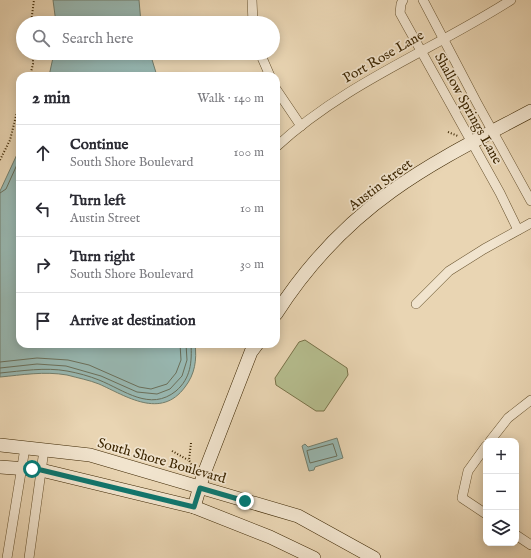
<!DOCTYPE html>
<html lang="en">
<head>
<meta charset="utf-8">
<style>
	:root { --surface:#fff; --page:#f2f2f3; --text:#2b2b33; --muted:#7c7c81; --line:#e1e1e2 }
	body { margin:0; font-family:"IM FELL English",serif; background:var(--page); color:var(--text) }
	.controls { position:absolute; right:12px; bottom:12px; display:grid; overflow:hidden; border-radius:8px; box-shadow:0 2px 10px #0003 }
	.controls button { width:36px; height:36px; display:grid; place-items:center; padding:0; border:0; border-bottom:1px solid var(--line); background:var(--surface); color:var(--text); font:20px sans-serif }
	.stop { position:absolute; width:12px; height:12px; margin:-9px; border:3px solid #0f766e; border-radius:50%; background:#fff }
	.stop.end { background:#0f766e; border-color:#fff; box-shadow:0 1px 4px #0008 }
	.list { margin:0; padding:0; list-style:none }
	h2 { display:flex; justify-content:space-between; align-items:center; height:52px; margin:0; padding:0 16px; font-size:17px }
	h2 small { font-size:13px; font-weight:400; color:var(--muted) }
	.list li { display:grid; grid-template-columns:26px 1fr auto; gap:12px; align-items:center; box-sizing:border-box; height:56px; padding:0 16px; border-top:1px solid var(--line) }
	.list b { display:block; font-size:15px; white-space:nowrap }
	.list p { margin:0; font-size:13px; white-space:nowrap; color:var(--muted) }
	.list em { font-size:13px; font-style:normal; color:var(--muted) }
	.icon { flex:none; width:22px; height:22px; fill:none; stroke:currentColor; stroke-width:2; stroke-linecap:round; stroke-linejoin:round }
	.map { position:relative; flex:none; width:531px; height:558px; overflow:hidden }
	.search { position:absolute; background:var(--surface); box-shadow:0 2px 10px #0003; left:16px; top:16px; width:264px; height:44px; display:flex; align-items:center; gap:10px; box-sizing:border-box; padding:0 14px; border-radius:22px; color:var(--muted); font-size:15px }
	.panel { position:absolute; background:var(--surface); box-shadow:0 2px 10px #0003; left:16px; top:72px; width:264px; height:276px; border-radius:12px }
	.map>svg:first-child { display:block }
	.green { fill:#b5bd8e; stroke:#787248 }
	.water { fill:#98b8b2; stroke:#737e6c }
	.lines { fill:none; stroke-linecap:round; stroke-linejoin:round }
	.shore { stroke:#6a6f5a; stroke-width:1 }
	.street-casing { stroke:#67522e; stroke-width:10 }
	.secondary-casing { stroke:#3c2602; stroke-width:14 }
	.path { stroke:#3c2602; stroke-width:2; stroke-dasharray:1 2; stroke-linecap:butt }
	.street { stroke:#f1e4ce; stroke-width:9 }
	.secondary { stroke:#f1e4ce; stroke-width:13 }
	.route { stroke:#0f766e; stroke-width:5 }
	.labels { text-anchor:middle; stroke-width:3.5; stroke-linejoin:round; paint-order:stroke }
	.street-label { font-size:14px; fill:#3c2602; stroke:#f1e4ce }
</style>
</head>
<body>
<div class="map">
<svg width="531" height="558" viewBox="0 0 531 558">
	<rect width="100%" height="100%" fill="#e9d5b3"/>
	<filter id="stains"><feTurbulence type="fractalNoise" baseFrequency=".005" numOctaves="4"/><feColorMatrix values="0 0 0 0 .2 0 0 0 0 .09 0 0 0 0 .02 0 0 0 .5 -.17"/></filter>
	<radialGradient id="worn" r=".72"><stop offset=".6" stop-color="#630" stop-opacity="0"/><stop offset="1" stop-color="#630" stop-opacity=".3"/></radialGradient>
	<polygon class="green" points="305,340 347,368 348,375 324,411 316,411 276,385 275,378 299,342"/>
	<g class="water">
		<polygon points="53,0 139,0 141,23 56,23"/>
		<polygon points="54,53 150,53 157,76 49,76"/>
		<path d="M 20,148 L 20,344 L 195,344 C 197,360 195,374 185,387 C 161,420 126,396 99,384 C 89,380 78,378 67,375 C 44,371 22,375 0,377 L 0,191 Z"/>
		<polygon points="337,438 343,458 315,467 314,470 309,471 302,446 305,444 308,447"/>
	</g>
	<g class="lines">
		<g class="shore">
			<polyline points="0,193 6,189 20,158"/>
			<polyline points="0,362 37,358 68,360 89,365 139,387 151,389 167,384 176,373 181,360 180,344"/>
			<polyline points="0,368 37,364 66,366 101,376 137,392 157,394 170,389 182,376 187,360 186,344"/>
			<path d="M 0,373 C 22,371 45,367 67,371 C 78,373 89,376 99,380 C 124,390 150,412 176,391 C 191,378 192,362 191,344"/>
			<polygon points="333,444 337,456 310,463 307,451"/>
		</g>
		<g class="street-casing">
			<g id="street">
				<polyline points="252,0 253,23"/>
				<polyline points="403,0 401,4 400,13 500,193 518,230"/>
				<polyline points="423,0 477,103 531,201"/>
				<polyline points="260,53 270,76"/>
				<polyline points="276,89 301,126"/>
				<path d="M 276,147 C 345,83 433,50 511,0"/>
				<polyline points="416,304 449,271 484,249 531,223"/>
				<polyline points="490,441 508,418 531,400"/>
				<polyline points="486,446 468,471 462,498 486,514"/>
				<polyline points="516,535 531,545"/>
				<polyline points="7,558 25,448"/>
				<polyline points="29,558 44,450"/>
			</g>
		</g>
		<g class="secondary-casing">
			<g id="secondary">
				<path d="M 276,314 C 306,267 346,224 392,191 C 435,160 484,136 531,111"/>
				<polyline points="0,445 90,455 298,516 374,558"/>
				<polyline points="0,467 41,470 194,507 270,537 314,558"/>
				<polyline points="194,507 203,476 251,352 257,344"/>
			</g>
		</g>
		<g class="path">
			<polyline points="31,23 34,0"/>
			<polyline points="30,76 33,64 33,53"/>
			<polyline points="448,132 458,136"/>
			<polyline points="0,160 10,140 20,100"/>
			<polyline points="191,443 189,460 193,468"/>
			<polyline points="172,451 188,460"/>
		</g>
		<use href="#street" class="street"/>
		<use href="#secondary" class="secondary"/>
	</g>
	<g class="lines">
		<polyline class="route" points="32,469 41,470 194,507 200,488 245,501"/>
	</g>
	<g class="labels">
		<g class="street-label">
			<text transform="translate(383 56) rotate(-30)" y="5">Port Rose Lane</text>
			<text transform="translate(469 108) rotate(61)" y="5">Shallow Springs Lane</text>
			<text transform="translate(380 184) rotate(-37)" y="5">Austin Street</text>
			<text transform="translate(162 460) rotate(16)" y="5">South Shore Boulevard</text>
		</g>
	</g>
	<rect width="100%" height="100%" filter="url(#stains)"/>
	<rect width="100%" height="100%" fill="url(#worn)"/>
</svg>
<div class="controls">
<button>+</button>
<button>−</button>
<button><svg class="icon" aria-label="layers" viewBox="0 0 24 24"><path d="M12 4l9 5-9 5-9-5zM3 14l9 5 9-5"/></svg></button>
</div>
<div class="stop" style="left:32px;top:469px"></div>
<div class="stop end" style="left:245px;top:501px"></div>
<div class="search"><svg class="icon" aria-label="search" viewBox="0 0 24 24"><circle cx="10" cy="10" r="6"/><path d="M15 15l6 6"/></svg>Search here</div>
<section class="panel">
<h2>2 min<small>Walk · 140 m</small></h2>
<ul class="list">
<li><svg class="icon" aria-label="ahead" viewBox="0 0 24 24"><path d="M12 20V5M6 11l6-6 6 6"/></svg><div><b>Continue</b><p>South Shore Boulevard</p></div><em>100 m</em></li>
<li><svg class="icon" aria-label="left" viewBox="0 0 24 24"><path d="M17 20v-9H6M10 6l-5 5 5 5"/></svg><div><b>Turn left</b><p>Austin Street</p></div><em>10 m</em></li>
<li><svg class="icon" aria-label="right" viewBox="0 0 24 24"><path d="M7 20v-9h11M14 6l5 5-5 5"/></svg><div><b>Turn right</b><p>South Shore Boulevard</p></div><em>30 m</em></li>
<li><svg class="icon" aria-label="arrive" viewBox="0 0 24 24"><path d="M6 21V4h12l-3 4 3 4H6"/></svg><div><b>Arrive at destination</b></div></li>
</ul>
</section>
</div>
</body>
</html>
